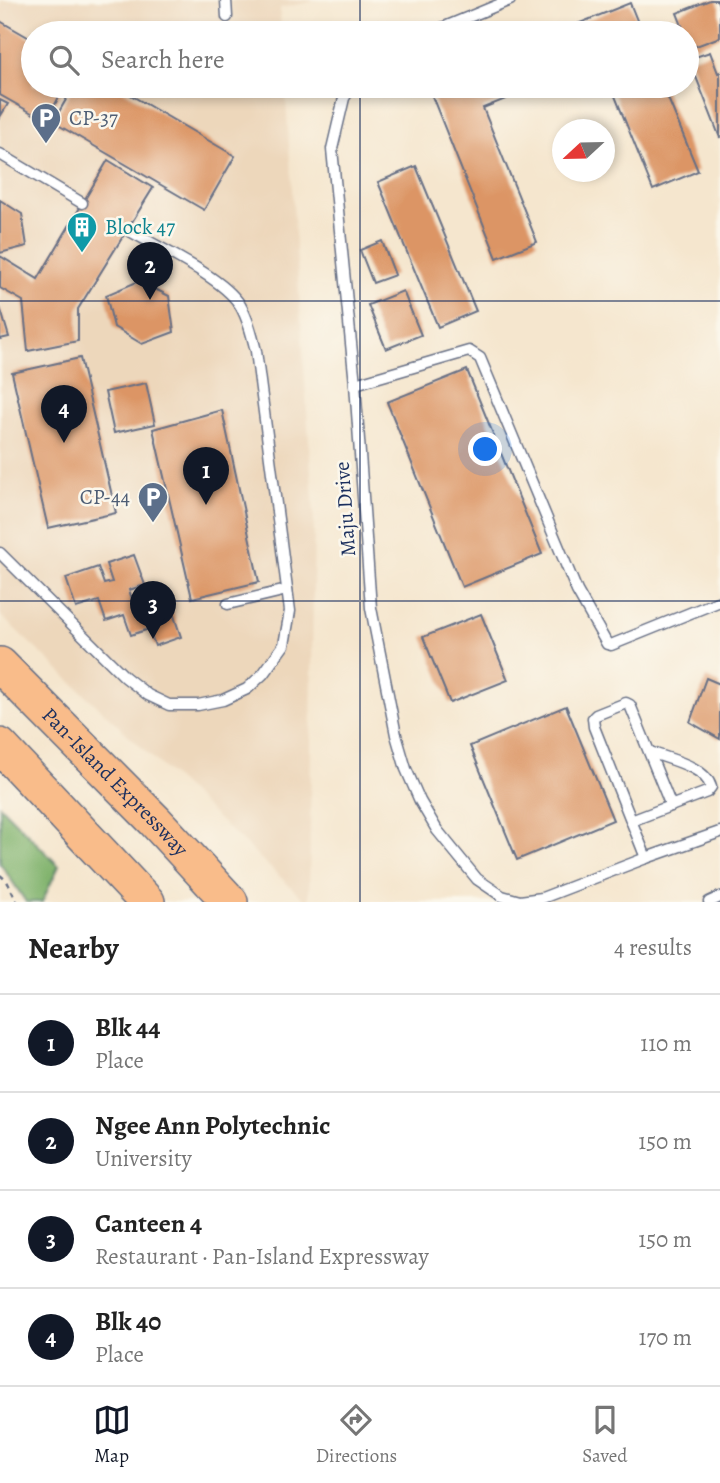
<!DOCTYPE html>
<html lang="en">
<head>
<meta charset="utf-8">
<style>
	:root { --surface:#fff; --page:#f2f2f2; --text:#222; --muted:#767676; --line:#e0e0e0; --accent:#111827 }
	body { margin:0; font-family:Alegreya,serif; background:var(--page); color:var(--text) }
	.compass { position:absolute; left:552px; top:119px; width:63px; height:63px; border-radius:50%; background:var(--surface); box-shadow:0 4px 10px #0003; rotate:248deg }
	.you { position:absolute; left:486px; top:450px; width:24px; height:24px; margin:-18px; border:5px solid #fff; border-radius:50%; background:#1a73e8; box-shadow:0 0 0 10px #1a73e833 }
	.badge { display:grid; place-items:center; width:46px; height:46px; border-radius:50%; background:var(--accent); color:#fff; font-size:23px; font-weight:700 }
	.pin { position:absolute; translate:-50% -58px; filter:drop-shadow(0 2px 4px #0008) }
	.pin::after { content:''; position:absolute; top:37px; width:24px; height:21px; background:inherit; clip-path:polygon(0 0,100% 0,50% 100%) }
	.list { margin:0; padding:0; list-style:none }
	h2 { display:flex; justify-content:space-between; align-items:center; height:91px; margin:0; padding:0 28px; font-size:30px }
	h2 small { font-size:23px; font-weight:400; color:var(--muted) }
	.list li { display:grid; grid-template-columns:46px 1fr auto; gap:21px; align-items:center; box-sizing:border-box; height:98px; padding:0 28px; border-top:2px solid var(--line) }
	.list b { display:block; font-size:26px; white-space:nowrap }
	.list p { margin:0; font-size:23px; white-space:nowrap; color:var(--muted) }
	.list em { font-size:23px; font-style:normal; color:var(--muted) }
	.icon { flex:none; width:38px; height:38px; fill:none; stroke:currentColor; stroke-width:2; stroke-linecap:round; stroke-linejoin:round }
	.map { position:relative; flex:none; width:720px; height:902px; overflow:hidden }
	.search { position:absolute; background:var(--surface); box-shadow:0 4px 10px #0003; left:21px; right:21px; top:21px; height:77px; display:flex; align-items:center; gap:18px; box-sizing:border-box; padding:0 24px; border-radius:38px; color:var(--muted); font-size:26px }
	.sheet { height:483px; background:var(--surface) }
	nav { display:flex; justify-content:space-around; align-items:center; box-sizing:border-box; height:98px; border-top:2px solid var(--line); background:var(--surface); font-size:19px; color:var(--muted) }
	nav a { display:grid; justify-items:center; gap:4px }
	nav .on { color:var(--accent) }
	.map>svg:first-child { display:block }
	.built { fill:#edd7bb }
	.forest { fill:#82b46e; stroke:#4e7266; stroke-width:2 }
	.building { fill:#dc9565 }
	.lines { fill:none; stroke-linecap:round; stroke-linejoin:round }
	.service-casing { stroke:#676f85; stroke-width:13 }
	.motorway-casing { stroke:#676f85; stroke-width:38 }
	.path { stroke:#676f85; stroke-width:2.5; stroke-dasharray:5 5; stroke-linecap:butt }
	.service { stroke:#fff; stroke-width:10 }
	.motorway { stroke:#f9bc8a; stroke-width:35 }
	.grid { fill:none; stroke:#1b2f5e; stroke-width:2; stroke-opacity:0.55 }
	.labels { text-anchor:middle; stroke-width:5; stroke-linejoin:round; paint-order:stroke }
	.service-label { font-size:21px; fill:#4e5e75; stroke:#fbf7ec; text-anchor:start }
	.culture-label { font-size:21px; fill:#0d838f; stroke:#fbf7ec; text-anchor:start }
	.street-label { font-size:21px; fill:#1b2f5e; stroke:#fbf7ec }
</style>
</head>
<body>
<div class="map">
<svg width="720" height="902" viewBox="0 0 720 902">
	<rect width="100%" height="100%" fill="#fbf7ec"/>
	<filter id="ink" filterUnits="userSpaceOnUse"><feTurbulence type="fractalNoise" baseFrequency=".0143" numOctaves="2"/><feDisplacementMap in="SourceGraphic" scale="14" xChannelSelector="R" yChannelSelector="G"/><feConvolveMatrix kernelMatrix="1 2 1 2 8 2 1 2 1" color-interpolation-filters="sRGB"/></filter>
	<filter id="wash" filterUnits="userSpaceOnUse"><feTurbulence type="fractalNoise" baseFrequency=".00686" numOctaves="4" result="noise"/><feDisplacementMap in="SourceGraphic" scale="28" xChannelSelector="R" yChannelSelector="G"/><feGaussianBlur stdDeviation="1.57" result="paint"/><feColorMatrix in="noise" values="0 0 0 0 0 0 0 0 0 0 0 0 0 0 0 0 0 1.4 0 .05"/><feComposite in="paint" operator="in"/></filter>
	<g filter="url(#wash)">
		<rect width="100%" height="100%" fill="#f5e6ce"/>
		<polygon class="built" points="0,0 319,0 280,8 281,33 33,33 33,86 285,86 314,514 309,902 307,902 0,615"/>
		<polygon class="forest" points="0,806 59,866 42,902 26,902 0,863"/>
		<g id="blocks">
			<g class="building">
				<polygon points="710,0 717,0 720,8 720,37 691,48 687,33 685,33 677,13"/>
				<polygon points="630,3 642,33 555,33"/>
				<polygon points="0,21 33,40 33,86 65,86 46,121 0,95"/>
				<polygon points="710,52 718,73 720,72 720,138 689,59"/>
				<polygon points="74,86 115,86 235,156 204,210 53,122"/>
				<polygon points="428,86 538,86 483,108 537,242 497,258"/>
				<polygon points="611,86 663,86 698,171 653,190"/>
				<polygon points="0,100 8,104 0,117"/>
				<polygon points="108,160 153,188 78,309 78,341 28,351 23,301 0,288 0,256 38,279"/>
				<polygon points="416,166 476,311 438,327 378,182"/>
				<polygon points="0,200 22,214 27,246 0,253"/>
				<polygon points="382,241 395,275 373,283 360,250"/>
				<polygon points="139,281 169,296 174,332 142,344 114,327 106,295"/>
				<polygon points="403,291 421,335 386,349 368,305"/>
				<polygon points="0,307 9,337 0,339"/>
				<polygon points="80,358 116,513 48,528 12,373"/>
				<polygon points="467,370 542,554 462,587 387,402"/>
				<polygon points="146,383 155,424 114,433 105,392"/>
				<polygon points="222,410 259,582 192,598 153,429"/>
				<polygon points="134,555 145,585 129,590 133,602 149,597 155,616 172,610 181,637 155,646 149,629 131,635 124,615 106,621 99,601 76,608 66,578 98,567 104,584 112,582 106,564"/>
				<polygon points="481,614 508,680 450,703 423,637"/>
				<polygon points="706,678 720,684 720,739 690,722"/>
				<polygon points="566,706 613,820 517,860 470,746"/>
			</g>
		</g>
	</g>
	<g filter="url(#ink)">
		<use href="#blocks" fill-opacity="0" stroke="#676f85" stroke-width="2"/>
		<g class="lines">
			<g class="service-casing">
				<g id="service">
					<polyline points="226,0 227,17"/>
					<polyline points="430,33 510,0"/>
					<polyline points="352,86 344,98 332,149 355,384 371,608 396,735 406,769 420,801 437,830 477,879 502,896 520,901 542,898 646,858 720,832"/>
					<polyline points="0,154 82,203"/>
					<polyline points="355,384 469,351 480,358 577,591 607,644 611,645 720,601"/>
					<path d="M 0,553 L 125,677 L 148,695 L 169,705 L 198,705 L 223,700 L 247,689 L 263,674 L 284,645 L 290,611 L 256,351 C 252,335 248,319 240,305 C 223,277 157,247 128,230"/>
					<polyline points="228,604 287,590"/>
					<path d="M 631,821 L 707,792 L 711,787 C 705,766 668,759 650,752"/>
					<polyline points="646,858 594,727 593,718 596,715 626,703 630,705 671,806"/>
					<polyline points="709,902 720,897"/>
				</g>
			</g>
			<g class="motorway-casing">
				<g id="motorway">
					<path id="s1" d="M 0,665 L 155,821 L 230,902"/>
					<polyline points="0,746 147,902"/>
				</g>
			</g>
			<polyline class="path" points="0,875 7,881 17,902"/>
			<use href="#service" class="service"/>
			<use href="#motorway" class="motorway"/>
		</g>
	</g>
	<path class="grid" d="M 360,0 L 360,33M 360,86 L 360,902M 0,301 L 720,301M 0,601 L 720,601"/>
	<defs>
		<g id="parking-pin" transform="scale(1.575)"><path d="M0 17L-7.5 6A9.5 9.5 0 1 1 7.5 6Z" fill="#5c6f8a" stroke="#fbf7ec"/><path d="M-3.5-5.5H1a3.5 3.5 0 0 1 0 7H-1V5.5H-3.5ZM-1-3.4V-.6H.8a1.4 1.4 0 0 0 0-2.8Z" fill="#fff"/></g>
		<g id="building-pin" transform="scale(1.575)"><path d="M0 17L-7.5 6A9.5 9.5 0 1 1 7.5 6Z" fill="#0f9aa8" stroke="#fbf7ec"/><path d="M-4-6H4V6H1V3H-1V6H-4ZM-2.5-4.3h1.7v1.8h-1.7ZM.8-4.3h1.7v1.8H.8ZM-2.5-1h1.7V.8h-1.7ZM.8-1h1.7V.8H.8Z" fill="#fff"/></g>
	</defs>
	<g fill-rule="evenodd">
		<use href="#parking-pin" x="46" y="118"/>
		<use href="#building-pin" x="82" y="227"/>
		<use href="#parking-pin" x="153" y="497"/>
	</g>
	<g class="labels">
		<g class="service-label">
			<text x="69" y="125">CP-37</text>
			<text x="130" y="504" text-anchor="end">CP-44</text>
		</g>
		<g class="culture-label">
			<text x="105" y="234">Block 47</text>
		</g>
		<g class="street-label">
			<text transform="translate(345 509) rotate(-94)" y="7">Maju Drive</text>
			<text dy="7" stroke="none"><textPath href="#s1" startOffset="164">Pan-Island Expressway</textPath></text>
		</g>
	</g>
</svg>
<svg class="compass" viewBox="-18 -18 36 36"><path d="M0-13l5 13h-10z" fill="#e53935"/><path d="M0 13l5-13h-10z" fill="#767676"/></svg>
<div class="you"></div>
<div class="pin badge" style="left:206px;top:505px">1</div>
<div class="pin badge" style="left:150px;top:300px">2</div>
<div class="pin badge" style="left:153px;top:639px">3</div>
<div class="pin badge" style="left:64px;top:443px">4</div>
<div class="search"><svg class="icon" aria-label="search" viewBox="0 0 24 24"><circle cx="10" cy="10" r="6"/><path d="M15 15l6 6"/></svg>Search here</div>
</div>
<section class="sheet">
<h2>Nearby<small>4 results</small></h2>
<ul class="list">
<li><span class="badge">1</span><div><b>Blk 44</b><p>Place</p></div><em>110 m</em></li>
<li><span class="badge">2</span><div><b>Ngee Ann Polytechnic</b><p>University</p></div><em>150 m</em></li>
<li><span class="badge">3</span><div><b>Canteen 4</b><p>Restaurant · Pan-Island Expressway</p></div><em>150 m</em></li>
<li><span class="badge">4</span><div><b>Blk 40</b><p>Place</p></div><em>170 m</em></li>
</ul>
</section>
<nav>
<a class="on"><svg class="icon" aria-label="map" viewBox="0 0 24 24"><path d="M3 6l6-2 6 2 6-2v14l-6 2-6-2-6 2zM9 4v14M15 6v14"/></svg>Map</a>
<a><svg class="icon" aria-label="directions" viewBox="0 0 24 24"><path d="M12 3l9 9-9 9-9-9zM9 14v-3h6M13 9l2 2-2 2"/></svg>Directions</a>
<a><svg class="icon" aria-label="saved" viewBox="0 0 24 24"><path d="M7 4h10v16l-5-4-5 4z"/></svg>Saved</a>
</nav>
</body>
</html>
